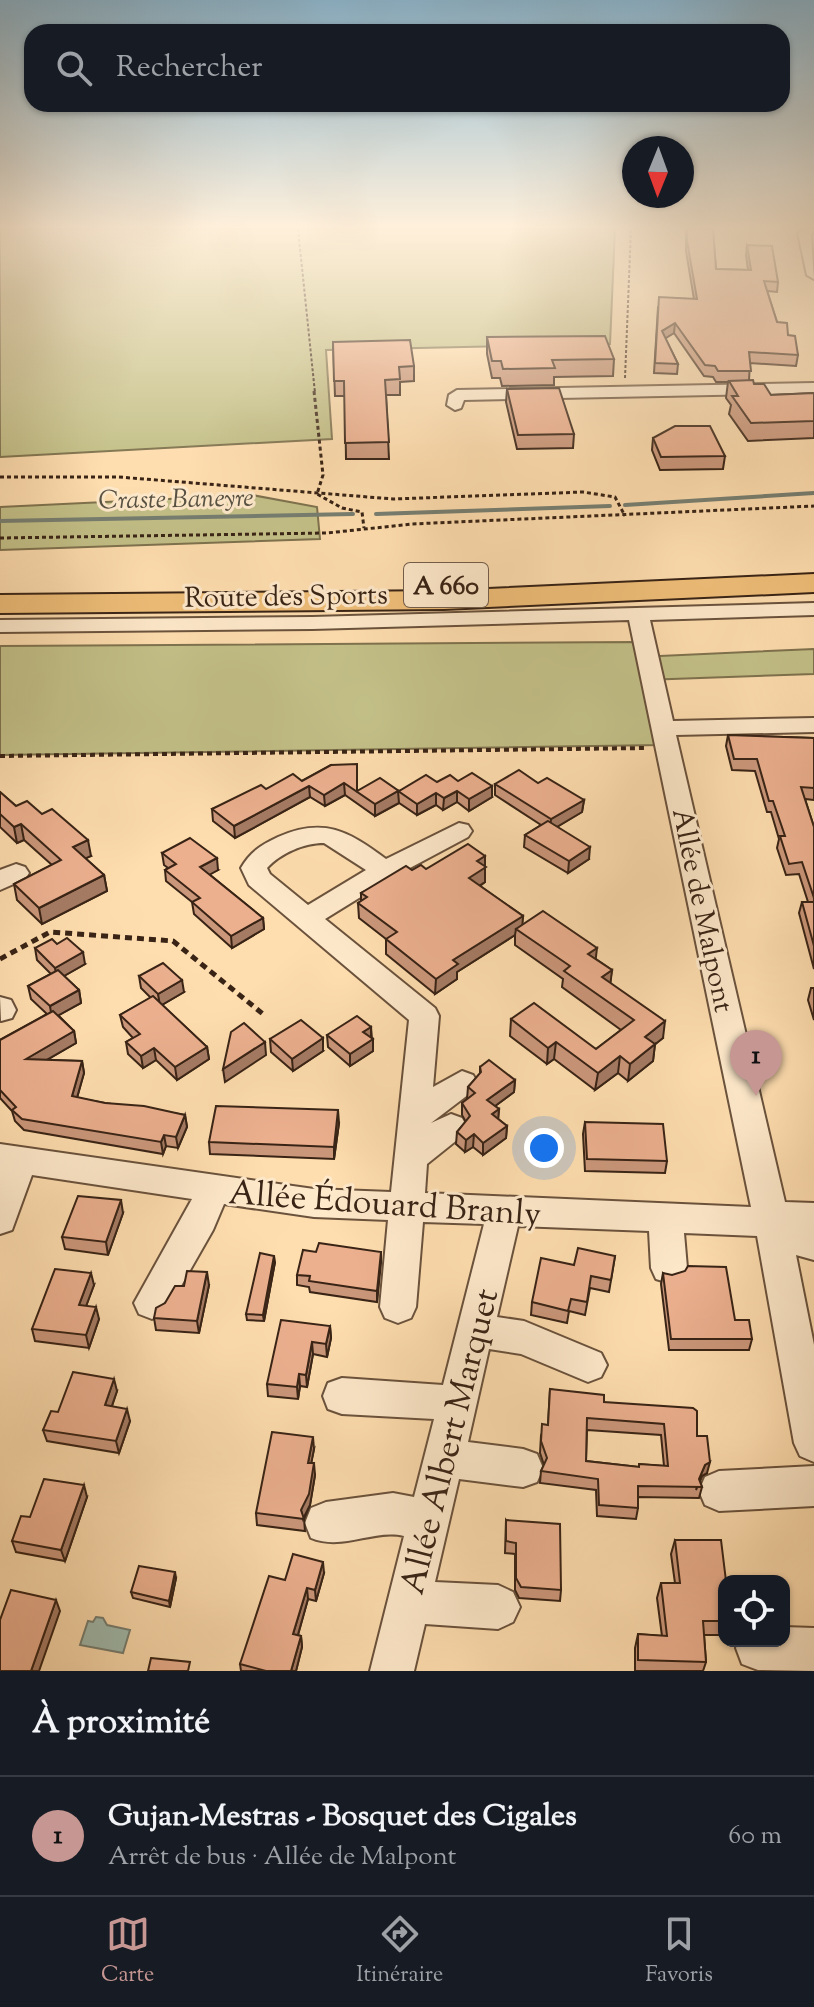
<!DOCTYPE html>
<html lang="fr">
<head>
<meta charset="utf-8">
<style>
	:root { --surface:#171b24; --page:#20242c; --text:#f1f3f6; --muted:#9ea1a6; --line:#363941; --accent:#c59692 }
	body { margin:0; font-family:"Sorts Mill Goudy",serif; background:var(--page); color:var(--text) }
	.controls { position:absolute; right:24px; bottom:24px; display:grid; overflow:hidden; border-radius:16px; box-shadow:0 2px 6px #0004 }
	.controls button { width:72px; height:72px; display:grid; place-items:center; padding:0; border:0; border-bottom:2px solid var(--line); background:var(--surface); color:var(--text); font:40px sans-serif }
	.compass { position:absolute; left:622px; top:136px; width:72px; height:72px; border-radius:50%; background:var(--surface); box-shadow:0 2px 6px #0004; rotate:181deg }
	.you { position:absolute; left:544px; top:1148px; width:28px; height:28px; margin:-20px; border:6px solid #fff; border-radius:50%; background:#1a73e8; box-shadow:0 0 0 12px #1a73e833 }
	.badge { display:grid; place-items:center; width:52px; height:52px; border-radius:50%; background:var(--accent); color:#111; font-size:26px; font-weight:700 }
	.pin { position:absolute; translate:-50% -66px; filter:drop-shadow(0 2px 4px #0008) }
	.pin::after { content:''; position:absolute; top:42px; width:28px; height:24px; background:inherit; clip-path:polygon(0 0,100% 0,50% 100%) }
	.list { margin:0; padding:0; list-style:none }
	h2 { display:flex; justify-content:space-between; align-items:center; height:104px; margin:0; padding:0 32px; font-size:34px }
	h2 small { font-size:26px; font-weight:400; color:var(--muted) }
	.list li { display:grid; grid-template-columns:52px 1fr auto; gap:24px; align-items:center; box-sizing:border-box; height:120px; padding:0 32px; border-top:2px solid var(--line) }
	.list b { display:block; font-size:30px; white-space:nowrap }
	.list p { margin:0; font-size:26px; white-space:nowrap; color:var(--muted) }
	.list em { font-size:26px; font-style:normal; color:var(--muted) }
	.icon { flex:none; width:44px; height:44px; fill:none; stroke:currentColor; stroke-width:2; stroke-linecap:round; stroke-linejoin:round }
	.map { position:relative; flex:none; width:814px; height:1671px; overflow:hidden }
	.search { position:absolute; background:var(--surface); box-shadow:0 2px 6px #0004; left:24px; right:24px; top:24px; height:88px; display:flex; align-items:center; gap:20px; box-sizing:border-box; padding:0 28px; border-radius:24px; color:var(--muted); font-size:30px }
	.sheet { height:224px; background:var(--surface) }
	nav { display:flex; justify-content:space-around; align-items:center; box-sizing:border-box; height:112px; border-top:2px solid var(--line); background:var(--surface); font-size:22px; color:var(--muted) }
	nav a { display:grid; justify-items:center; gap:4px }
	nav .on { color:var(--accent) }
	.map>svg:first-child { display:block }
	.green { fill:#c3c088; stroke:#7e724e; stroke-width:2 }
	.water { fill:#a0bbae; stroke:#767e71; stroke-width:2 }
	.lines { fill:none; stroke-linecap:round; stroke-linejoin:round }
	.stream { stroke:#767e71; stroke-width:4 }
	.minor-casing { stroke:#6a523c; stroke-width:4 }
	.highway-casing { stroke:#382315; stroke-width:4 }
	.path-far3 { stroke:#382315; stroke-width:2; stroke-dasharray:3 2; stroke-linecap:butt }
	.path-far2 { stroke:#382315; stroke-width:3; stroke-dasharray:4 3; stroke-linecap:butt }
	.path-far1 { stroke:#382315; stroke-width:4; stroke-dasharray:5 4; stroke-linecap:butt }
	.path { stroke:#382315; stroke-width:5; stroke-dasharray:7 5; stroke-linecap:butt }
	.minor { fill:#fee9cb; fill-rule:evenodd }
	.highway { fill:#efbe78; fill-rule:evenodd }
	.wall { fill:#cb977b; stroke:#382315; stroke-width:2; fill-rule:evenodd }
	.shaded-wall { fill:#a57b64; stroke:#382315; stroke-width:2 }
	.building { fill:#ecb08f; stroke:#382315; stroke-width:2; fill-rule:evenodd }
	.labels { text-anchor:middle; stroke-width:6; stroke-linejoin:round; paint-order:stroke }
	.far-water-label { font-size:26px; font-style:italic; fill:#575143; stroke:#fee9cb }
	.shield { fill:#fee9cb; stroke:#735e4c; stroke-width:2 }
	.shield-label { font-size:26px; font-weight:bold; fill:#382315 }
	.street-label { font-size:28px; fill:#382315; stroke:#fee9cb }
	.near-street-label { font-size:34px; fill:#382315; stroke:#fee9cb }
</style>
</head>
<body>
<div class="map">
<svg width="814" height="1671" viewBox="0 0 814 1671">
	<rect width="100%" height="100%" fill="#feddaf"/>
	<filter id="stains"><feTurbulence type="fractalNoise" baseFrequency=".0025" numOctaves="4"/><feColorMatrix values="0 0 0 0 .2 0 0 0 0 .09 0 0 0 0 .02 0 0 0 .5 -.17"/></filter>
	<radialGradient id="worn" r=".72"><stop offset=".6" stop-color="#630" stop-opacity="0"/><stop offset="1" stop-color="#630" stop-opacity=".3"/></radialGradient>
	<g class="green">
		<polygon points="0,229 615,229 610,344 326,350 332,439 0,457"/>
		<polygon points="252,495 317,507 320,539 0,550 0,507"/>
		<polygon points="633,642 638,657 814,649 814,674 644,680 661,745 0,755 0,646"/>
	</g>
	<polygon class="water" points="96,1617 103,1618 107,1625 130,1630 123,1653 80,1645 88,1621 93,1622"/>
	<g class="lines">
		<g class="stream">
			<polyline points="625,505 814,493"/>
			<polyline points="376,514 610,506"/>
			<polyline points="0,521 353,514"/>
		</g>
		<g class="minor-casing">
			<g id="minor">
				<polygon points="803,229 814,229 811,235 814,279 807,275 798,233"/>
				<polygon points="814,383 814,393 464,400 461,408 455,410 447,405 449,395 457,390"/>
				<path d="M 814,603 L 814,615 L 650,620 L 673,721 L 814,718 L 814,732 L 676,735 L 785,1202 L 814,1203 L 814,1260 L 796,1255 L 814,1345 L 814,1462 L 800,1456 L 794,1443 L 757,1236 L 684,1233 L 687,1268 L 682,1279 L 669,1283 L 656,1279 L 651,1268 L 649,1231 L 518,1226 L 497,1317 L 524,1321 L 601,1353 L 607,1365 L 601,1377 L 588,1382 L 521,1354 L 489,1349 L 468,1442 L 523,1449 L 537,1454 L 543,1468 L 537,1482 L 523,1487 L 459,1479 L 435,1582 L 498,1585 L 513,1592 L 520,1607 L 513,1622 L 498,1629 L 425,1624 L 414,1671 L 370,1671 L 404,1536 C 373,1529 343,1551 311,1538 L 305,1523 L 311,1508 L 326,1502 L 393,1493 L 414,1497 L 434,1419 L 342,1414 L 328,1409 L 323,1396 L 328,1383 L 342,1378 L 443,1385 L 484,1224 L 423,1222 L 416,1307 L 411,1318 L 398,1323 L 385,1318 L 380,1307 L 388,1220 L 314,1217 L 224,1204 L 213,1230 L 165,1314 L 152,1319 L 139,1314 L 134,1303 L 192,1199 L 32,1175 L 12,1230 L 0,1234 L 0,1144 L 314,1189 L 391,1192 L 409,1020 L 249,885 L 241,868 C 250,852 261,845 278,837 C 324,817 348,831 386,859 L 459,823 L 468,825 L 472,831 L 468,837 L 393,877 L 325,919 L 435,1008 L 439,1016 L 433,1087 L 462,1071 L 473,1075 L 478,1083 L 473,1091 L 431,1123 L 451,1114 L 462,1118 L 467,1127 L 462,1136 L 427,1164 L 425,1193 L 751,1207 L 629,620 L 312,629 L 0,632 L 0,620 L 312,617 ZM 324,843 L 366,870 L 308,905 L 270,874 L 267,868 C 281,853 304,843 324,843 Z"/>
				<polygon points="16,864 25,867 29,873 25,879 0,890 0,870"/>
				<polygon points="0,997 11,1000 16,1010 12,1018 1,1021"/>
				<polygon points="814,1466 814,1506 719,1511 705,1505 699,1491 705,1477 719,1471"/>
				<polygon points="784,1627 814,1628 814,1671 758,1670 742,1664 736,1648 739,1641 784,1641"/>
			</g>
		</g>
		<g class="highway-casing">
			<polygon id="highway" points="814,574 814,592 444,609 0,613 0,595 444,591"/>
		</g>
		<g class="path-far3">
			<polyline points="298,229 315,393"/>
			<polyline points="625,378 631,229"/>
		</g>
		<g class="path-far2">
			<polyline points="314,391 323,475 317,494 342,508 362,512 364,528"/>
			<polyline points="0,477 119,477 393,499 583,492 615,497 625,516"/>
			<polyline points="0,538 327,533 412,524 814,506"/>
		</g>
		<polyline class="path-far1" points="0,756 647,748"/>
		<polyline class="path" points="0,959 50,932 173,941 263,1014"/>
		<use href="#minor" class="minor"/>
		<use href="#highway" class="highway"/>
	</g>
	<g class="wall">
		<polygon points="686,229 713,229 716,269 748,270 746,255 747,245 778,282 777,292 767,291 777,322 788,335 798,355 796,366 750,363 749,380 754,384 771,395 814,393 814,438 748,441 729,414 731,405 726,398 728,382 716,382 713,377 704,376 674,333 665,338 678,364 677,374 654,373 658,307 694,299 686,251"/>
		<polygon points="487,337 614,359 613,376 554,377 554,385 502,386 500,378 492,378 487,354"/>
		<polygon points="333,342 414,366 414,381 400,382 400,395 386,395 389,459 346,459 345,396 335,396"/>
		<polygon points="507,389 574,434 573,448 517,449 506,402"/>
		<polygon points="653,438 725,456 723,469 660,470 652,450"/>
		<polygon points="728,735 814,738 814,800 805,799 814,827 814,969 799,913 802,902 808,902 799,874 786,875 777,848 779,839 771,812 767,812 755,771 732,770 726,746"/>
		<polygon points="331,765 357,791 399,791 437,782 458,781 492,797 469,811 457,802 443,810 436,805 417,815 399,803 375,816 345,795 325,806 310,797 235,838 213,821 212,809 266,789 302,781"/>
		<polygon points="538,783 584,800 582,812 557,827 589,859 568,873 524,847 525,835 541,825 495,795 495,784"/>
		<polygon points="0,792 16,806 91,856 85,858 104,875 107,891 42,924 17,900 14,884 52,865 24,840 17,843 0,827"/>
		<polygon points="162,853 218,870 209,874 263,918 264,929 232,948 194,914 192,902 166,881 165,870 168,868 164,865"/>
		<polygon points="485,856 485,882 480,886 523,916 522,924 596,959 612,970 610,983 663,1038 655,1044 653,1061 628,1081 618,1073 595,1090 554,1059 547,1064 510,1036 511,1019 596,1049 621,1030 562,987 563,979 515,945 515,935 457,972 457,979 435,994 386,954 386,939 359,918 358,903 361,901 361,893 412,870 426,869"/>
		<polygon points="35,948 85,964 64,976 79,990 81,1003 58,1015 74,1031 76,1043 47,1060 82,1061 84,1073 77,1098 105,1103 185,1115 187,1127 178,1148 166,1146 163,1154 24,1130 15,1121 12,1111 0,1098 0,1040 47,1014 31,999 28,986 51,974 37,960"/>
		<polygon points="139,976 184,992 162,1005 207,1047 209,1059 177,1080 156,1060 143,1068 128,1054 126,1042 133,1038 123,1027 120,1015 151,998 141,988"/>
		<polygon points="811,988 814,988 814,1020 808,1000"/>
		<polygon points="371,1027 373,1051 350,1066 328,1047 327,1035"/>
		<polygon points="270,1039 323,1051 293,1071 271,1052"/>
		<polygon points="480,1067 515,1080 514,1092 495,1106 499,1109 498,1119 507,1126 506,1138 483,1155 473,1147 465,1152 456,1144 457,1132 466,1122 462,1115 462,1103 467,1099 468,1087 480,1074"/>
		<polygon points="585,1122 667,1161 665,1173 585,1171 583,1134"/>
		<polygon points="339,1123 334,1159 210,1154 209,1142"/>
		<polygon points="123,1213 108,1255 65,1249 62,1237"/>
		<polygon points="316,1252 381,1252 377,1302 310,1292 309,1287 297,1285 297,1275"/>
		<polygon points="615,1256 609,1292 590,1288 585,1315 569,1311 567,1323 531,1315 532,1302 574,1265"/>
		<polygon points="275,1262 264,1321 247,1320 246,1314"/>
		<polygon points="663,1273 735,1320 752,1339 749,1350 669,1350 661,1284"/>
		<polygon points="94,1285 86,1306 99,1319 89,1348 35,1341 32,1329"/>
		<polygon points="209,1285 199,1333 156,1330 154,1318 165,1303 184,1286"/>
		<polygon points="330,1326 331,1338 327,1357 313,1354 307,1387 300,1386 298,1399 268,1396 267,1384"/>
		<path d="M 550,1389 L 604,1402 L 697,1436 L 707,1473 L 702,1476 L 700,1481 L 702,1487 L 699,1498 L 638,1497 L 638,1508 L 636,1519 L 597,1516 L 596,1490 L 540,1483 L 541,1471 L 544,1465 L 540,1453 L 541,1435 L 548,1424 ZM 587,1430 L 661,1435 L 664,1466 L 639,1464 L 639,1467 L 586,1461 Z"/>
		<polygon points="117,1391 112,1406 130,1421 119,1453 47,1441 43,1430 58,1412"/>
		<polygon points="314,1449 311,1463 315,1475 310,1505 304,1519 305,1531 257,1525 256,1513"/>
		<polygon points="87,1497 65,1561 16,1552 12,1541 30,1517"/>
		<polygon points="506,1520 561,1590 560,1601 519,1598 515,1590 515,1554 505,1553"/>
		<polygon points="675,1540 724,1581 724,1635 704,1635 706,1662 703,1671 635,1671 635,1648 638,1634 662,1636 657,1598 661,1583 675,1583 671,1554"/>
		<polygon points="324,1573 316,1601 308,1599 298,1635 301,1636 302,1647 296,1671 241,1671 240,1664 285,1580"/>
		<polygon points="176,1578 170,1607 133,1598 131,1592"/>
	</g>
	<g class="shaded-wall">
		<polygon points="675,323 674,333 661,341 662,331"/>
		<polygon points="344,783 345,795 325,806 324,795"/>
		<polygon points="309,786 310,797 235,838 234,826"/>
		<polygon points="492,786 492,797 469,811 469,799"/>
		<polygon points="398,791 399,803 375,816 375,804"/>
		<polygon points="457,791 457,802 443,810 444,798"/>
		<polygon points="436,793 436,805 417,815 417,804"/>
		<polygon points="584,800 582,812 550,831 551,819"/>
		<polygon points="21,824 24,840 17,843 14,827"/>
		<polygon points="88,840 91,856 76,863 73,847"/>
		<polygon points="590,847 589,859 568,873 569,861"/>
		<polygon points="485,856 485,882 468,893 469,878 477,861"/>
		<polygon points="217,858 218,870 202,879 200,867"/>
		<polygon points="104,875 107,891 42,924 39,908"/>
		<polygon points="523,916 522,931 516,929 515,935 457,972 457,979 435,994 436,979 453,960"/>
		<polygon points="263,918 264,929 232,948 231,936"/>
		<polygon points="597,948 595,965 588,954"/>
		<polygon points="83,952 85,964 57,980 55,968"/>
		<polygon points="612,970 610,987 602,977"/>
		<polygon points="182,980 184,992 160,1006 158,994"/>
		<polygon points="79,990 81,1003 52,1019 50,1006"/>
		<polygon points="665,1021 663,1038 643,1054 645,1037"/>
		<polygon points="371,1027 371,1039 363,1032"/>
		<polygon points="74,1031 76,1043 29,1070 26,1059"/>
		<polygon points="323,1038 323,1051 293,1071 292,1059"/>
		<polygon points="373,1039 373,1051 350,1066 350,1054"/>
		<polygon points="265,1042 266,1055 225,1082 223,1069"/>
		<polygon points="556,1042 554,1059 547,1064 548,1048"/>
		<polygon points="655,1044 653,1061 628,1081 630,1064"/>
		<polygon points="207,1047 209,1059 177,1080 175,1067"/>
		<polygon points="154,1048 156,1060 143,1068 141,1056"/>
		<polygon points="620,1056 618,1073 595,1090 598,1073"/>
		<polygon points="82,1061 84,1073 74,1108 72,1096"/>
		<polygon points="515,1080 514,1092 487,1112 487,1100"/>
		<polygon points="499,1109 498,1121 492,1114"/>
		<polygon points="338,1110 339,1123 334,1159 334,1147"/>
		<polygon points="185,1115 187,1127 178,1148 176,1137"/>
		<polygon points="507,1126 506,1138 483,1155 483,1143"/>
		<polygon points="474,1134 473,1147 465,1152 466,1140"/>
		<polygon points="164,1135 166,1146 163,1154 161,1142"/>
		<polygon points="121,1200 123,1213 108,1255 106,1242"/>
		<polygon points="381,1252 381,1263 377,1302 377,1291"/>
		<polygon points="274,1256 275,1262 264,1321 263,1315"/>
		<polygon points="207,1272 209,1285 199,1333 197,1321"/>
		<polygon points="91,1273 94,1285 82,1317 79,1305"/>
		<polygon points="96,1307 99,1319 89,1348 86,1335"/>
		<polygon points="330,1326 331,1338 327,1357 326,1344"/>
		<polygon points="312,1342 313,1354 307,1387 306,1375"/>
		<polygon points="299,1374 300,1386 298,1399 297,1387"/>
		<polygon points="114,1379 117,1391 108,1417 105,1405"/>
		<polygon points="127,1409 130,1421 119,1453 116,1441"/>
		<polygon points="313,1437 314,1449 309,1475 308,1463"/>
		<polygon points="710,1462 707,1473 702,1476 696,1490 699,1479 705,1465"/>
		<polygon points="314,1463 315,1475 310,1505 303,1519 301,1510"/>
		<polygon points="84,1485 87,1497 65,1561 61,1550"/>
		<polygon points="323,1562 324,1573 316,1601 315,1590"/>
		<polygon points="175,1572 176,1578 170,1607 169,1601"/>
		<polygon points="307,1588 308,1599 295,1645 293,1634"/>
		<polygon points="56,1600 60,1611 39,1671 31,1671"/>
		<polygon points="301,1636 302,1647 296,1671 291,1671"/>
	</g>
	<g class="building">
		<polygon points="687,229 713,229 716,269 751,270 747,245 772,246 778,282 764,281 777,322 787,323 788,335 795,336 798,355 749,352 751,371 718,371 715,366 705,365 675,323 662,331 678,364 655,363 659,297 697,299 687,241"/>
		<polygon points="605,336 614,359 552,360 555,368 503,369 501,361 492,361 487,337"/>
		<polygon points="410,340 414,366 399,367 400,379 385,380 389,442 345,443 344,381 334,381 333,342"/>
		<polygon points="753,380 754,384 764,384 771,395 814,393 814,421 751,423 732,396 738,396 729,381"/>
		<polygon points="559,388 574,434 518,435 507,389"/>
		<polygon points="675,426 710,426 725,456 661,457 653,438"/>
		<polygon points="728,735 814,738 814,788 801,787 814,827 814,898 802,862 789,864 780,836 785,836 773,801 769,801 757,759 734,759"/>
		<polygon points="357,764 357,791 380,778 399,791 426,775 437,782 450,775 458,781 472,773 492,786 469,799 457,791 444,798 436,793 417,804 398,791 375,804 344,783 324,795 309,786 234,826 212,809 261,785 266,789 293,774 302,781 331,765"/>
		<polygon points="519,770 538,783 547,778 584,800 551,819 495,784"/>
		<polygon points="0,792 16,806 27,801 42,814 52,809 88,840 73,847 104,875 39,908 14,884 61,860 21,824 14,827 0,814"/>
		<polygon points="548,821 590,847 569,861 525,835"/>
		<polygon points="190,838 217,858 200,867 263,918 231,936 192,902 200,898 165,870 176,864 162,853"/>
		<polygon points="468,844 485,856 477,861 486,867 469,878 523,916 453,960 458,964 436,979 386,939 397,932 358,903 367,897 361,893 406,866 412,870 421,865 426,869"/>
		<polygon points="802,902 814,902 814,946"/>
		<polygon points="543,911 597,948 588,954 612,970 602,977 665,1021 645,1037 655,1044 630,1064 620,1056 598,1073 556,1042 548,1048 511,1019 534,1003 596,1049 634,1020 564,971 570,966 516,929"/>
		<polygon points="67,938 83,952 55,968 35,948 52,939 57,944"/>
		<polygon points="163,963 182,980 158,994 139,976"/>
		<polygon points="58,970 79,990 50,1006 28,986"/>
		<polygon points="153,996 207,1047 175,1067 154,1048 141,1056 126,1042 140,1034 120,1015"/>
		<polygon points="53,1011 74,1031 26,1059 82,1061 72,1096 105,1103 144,1106 185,1115 176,1137 164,1135 161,1142 22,1119 12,1110 16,1107 0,1090 0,1040"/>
		<polygon points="357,1016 371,1027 363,1032 373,1039 350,1054 327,1035"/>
		<polygon points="301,1020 323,1038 292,1059 270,1039"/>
		<polygon points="244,1023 265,1042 223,1069 231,1032"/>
		<polygon points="489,1060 515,1080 487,1100 499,1109 492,1114 507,1126 483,1143 474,1134 466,1140 457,1132 470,1116 462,1103 475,1093 468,1087 481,1072 480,1067"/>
		<polygon points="216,1106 338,1110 334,1147 209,1142"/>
		<polygon points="585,1122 663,1124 667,1161 587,1159"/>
		<polygon points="78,1196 121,1200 106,1242 62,1237"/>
		<polygon points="319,1243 381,1252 377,1291 309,1281 310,1276 297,1275 303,1250 316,1252"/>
		<polygon points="578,1248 615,1256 611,1280 591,1276 587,1302 571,1299 568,1311 532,1302 541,1258 574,1265"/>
		<polygon points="260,1253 274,1256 263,1315 246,1314"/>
		<polygon points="688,1266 726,1267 735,1320 749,1320 752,1339 671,1339 663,1273 672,1275 685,1271"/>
		<polygon points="55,1269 91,1273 79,1305 96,1307 86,1335 32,1329"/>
		<polygon points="187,1271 207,1272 197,1321 154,1318 156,1308 165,1303 175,1286 184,1286"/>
		<polygon points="281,1320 330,1326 326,1344 312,1342 306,1375 299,1374 297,1387 267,1384"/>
		<polygon points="73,1372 114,1379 105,1405 127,1409 116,1441 43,1430 51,1411 58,1412"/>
		<path d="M 550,1389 L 604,1395 L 604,1402 L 693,1408 L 697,1411 L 697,1436 L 707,1436 L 710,1462 L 705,1465 L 699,1479 L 702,1487 L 638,1486 L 638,1508 L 599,1505 L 598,1479 L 541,1471 L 547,1458 L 541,1441 L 542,1424 L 548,1425 ZM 587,1418 L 664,1424 L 668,1466 L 639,1464 L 639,1467 L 586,1461 Z"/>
		<polygon points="272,1432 313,1437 308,1463 314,1463 309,1494 301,1510 304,1519 256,1513"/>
		<polygon points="44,1479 84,1485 61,1550 12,1541 21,1516 30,1517"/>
		<polygon points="506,1520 560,1524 561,1590 521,1587 516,1578 516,1543 506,1541"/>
		<polygon points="675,1540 721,1540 726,1581 724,1581 724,1621 703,1621 706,1662 638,1660 638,1634 667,1636 661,1583 680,1583"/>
		<polygon points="293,1554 323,1562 315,1590 307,1588 293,1634 301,1636 291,1671 266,1671 240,1664 269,1576 285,1580"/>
		<polygon points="139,1566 175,1572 169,1601 131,1592"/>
		<polygon points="11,1590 56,1600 31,1671 0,1671 0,1620"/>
		<polygon points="151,1658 190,1662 188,1671 189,1671 148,1671"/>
	</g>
	<linearGradient id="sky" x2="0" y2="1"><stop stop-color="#8bb7d1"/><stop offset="0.49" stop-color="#fff0db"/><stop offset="1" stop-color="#fff0db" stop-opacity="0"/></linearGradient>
	<rect width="814" height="463" fill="url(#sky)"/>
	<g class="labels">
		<g class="far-water-label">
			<text transform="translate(176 498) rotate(-1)" y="9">Craste Baneyre</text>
		</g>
		<rect class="shield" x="404" y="563" width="84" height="44" rx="6"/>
		<g class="shield-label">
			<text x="446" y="594">A 660</text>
		</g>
		<g class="street-label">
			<text transform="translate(286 595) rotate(-1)" y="10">Route des Sports</text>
			<text transform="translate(704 910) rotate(78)" y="10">Allée de Malpont</text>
		</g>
		<g class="near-street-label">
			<text transform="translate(385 1202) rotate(4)" y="12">Allée Édouard Branly</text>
			<text transform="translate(448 1441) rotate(-76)" y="12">Allée Albert Marquet</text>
		</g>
	</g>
	<rect width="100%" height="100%" filter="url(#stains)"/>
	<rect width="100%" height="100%" fill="url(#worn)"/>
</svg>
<div class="controls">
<button><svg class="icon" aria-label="locate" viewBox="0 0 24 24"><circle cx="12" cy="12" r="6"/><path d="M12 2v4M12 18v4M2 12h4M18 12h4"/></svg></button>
</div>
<svg class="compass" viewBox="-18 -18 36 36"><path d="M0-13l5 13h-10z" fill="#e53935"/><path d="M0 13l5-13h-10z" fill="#9ea1a6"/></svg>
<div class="you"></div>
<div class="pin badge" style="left:756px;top:1096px">1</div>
<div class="search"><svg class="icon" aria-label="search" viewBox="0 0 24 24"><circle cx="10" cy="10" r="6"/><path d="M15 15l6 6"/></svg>Rechercher</div>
</div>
<section class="sheet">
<h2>À proximité<small></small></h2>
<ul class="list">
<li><span class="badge">1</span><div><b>Gujan-Mestras - Bosquet des Cigales</b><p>Arrêt de bus · Allée de Malpont</p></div><em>60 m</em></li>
</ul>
</section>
<nav>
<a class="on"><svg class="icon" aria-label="map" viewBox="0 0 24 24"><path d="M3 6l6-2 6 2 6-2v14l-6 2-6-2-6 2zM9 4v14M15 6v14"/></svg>Carte</a>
<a><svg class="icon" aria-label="directions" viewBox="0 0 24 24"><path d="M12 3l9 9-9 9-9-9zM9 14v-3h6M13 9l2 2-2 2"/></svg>Itinéraire</a>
<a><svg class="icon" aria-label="saved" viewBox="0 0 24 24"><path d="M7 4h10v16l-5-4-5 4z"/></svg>Favoris</a>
</nav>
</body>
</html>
